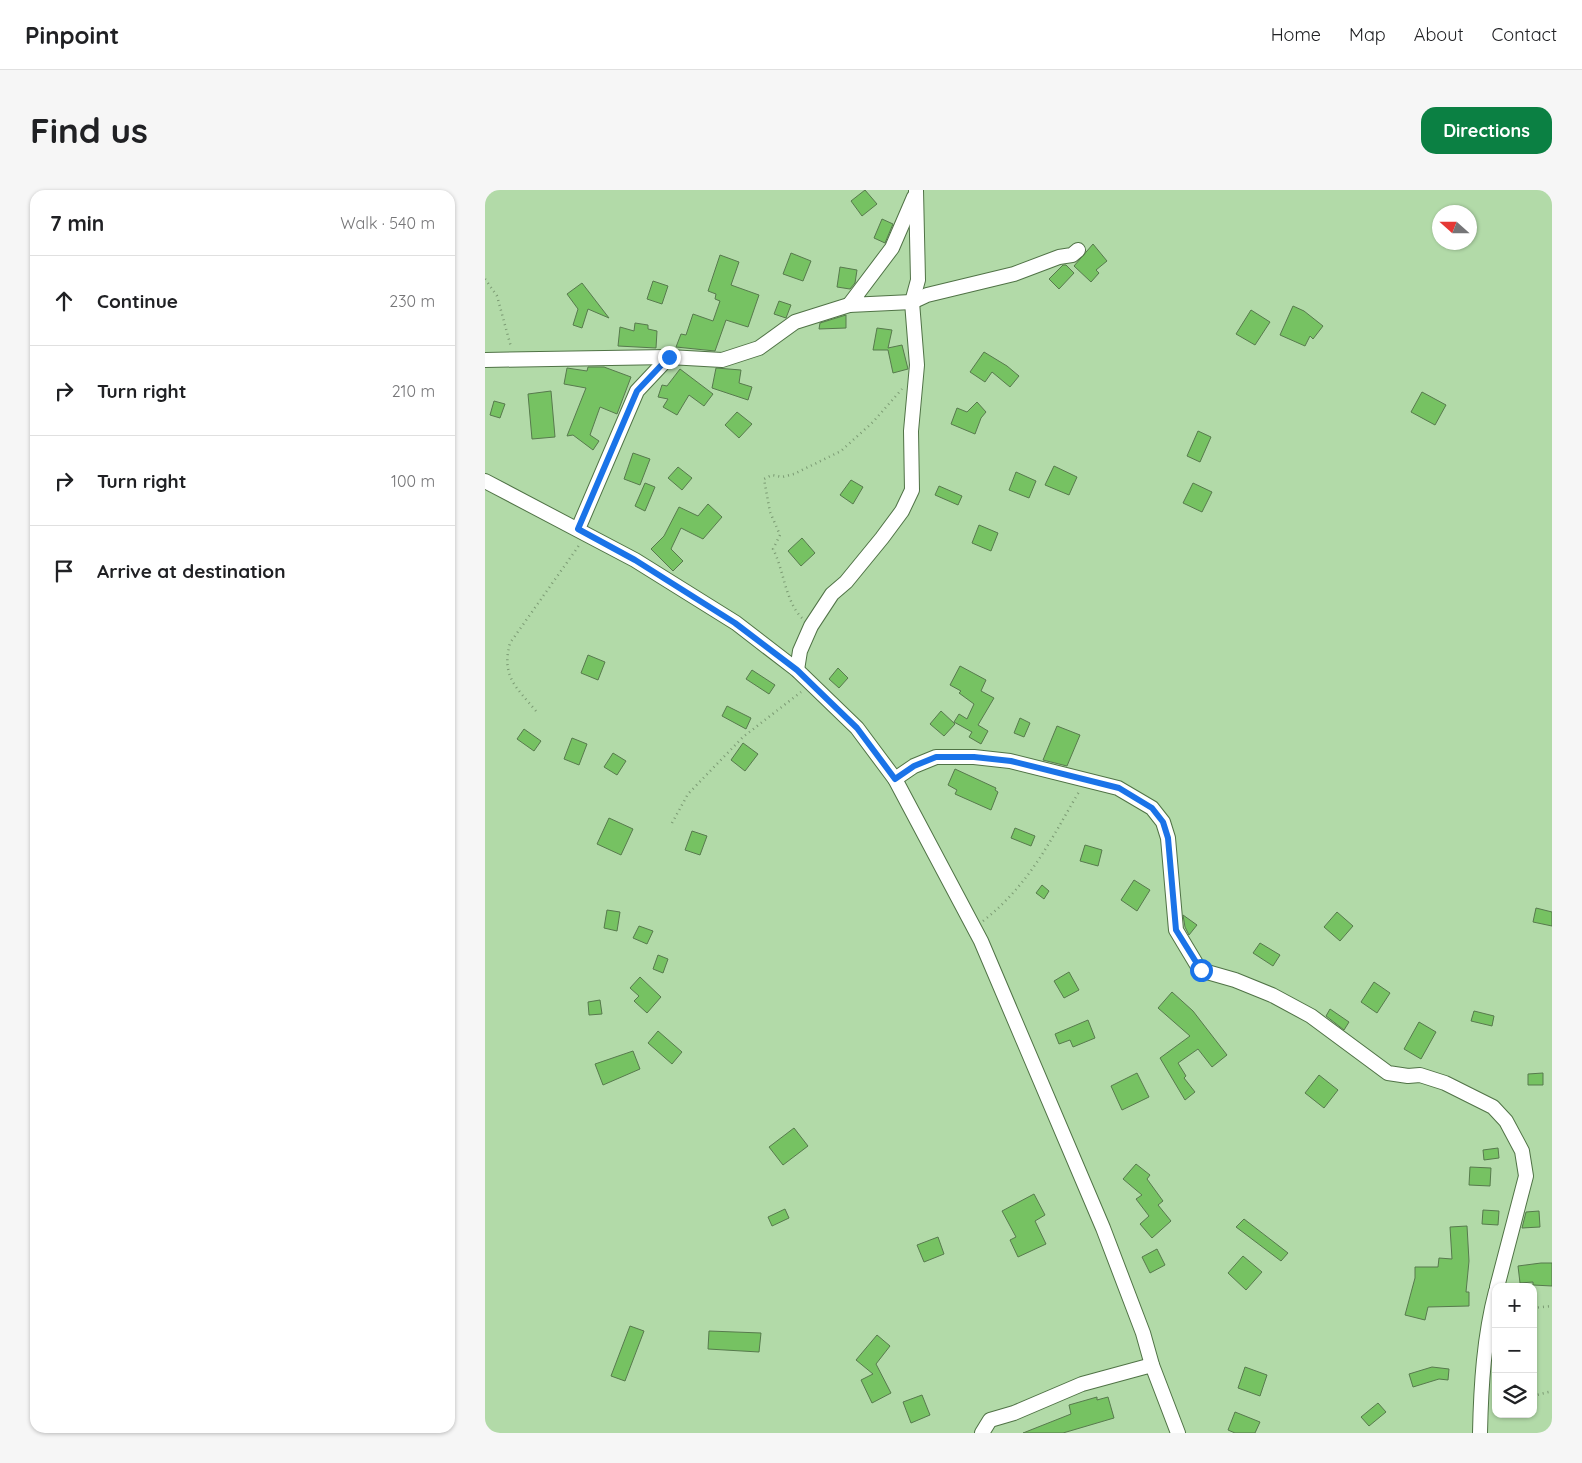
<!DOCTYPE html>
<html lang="en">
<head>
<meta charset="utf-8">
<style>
	:root { --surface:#fff; --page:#f6f6f6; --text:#202124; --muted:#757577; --line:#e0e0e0; --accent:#0b8043 }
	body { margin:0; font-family:Quicksand,sans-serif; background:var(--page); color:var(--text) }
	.controls { position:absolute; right:15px; bottom:15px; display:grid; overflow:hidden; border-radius:10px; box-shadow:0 1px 4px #0004 }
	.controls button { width:45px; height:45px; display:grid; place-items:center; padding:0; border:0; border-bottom:1px solid var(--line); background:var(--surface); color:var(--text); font:25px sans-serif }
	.compass { position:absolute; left:947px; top:15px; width:45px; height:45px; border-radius:50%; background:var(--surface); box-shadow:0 1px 4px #0004; rotate:291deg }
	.stop { position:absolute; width:15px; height:15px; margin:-11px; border:4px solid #1a73e8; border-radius:50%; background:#fff }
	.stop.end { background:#1a73e8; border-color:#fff; box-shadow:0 1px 5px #0008 }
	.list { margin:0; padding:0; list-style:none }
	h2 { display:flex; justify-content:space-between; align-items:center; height:65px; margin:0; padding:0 20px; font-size:21px }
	h2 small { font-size:16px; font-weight:400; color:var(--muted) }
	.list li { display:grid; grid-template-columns:32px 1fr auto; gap:15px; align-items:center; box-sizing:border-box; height:90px; padding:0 20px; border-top:1px solid var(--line) }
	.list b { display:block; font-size:19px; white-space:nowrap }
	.list em { font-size:16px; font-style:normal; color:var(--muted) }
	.icon { flex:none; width:28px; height:28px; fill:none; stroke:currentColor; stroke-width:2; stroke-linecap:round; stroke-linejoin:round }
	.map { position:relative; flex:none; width:1067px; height:1243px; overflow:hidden; border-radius:15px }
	header { display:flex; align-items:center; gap:30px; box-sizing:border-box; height:70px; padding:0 25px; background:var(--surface); border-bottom:1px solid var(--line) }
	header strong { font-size:24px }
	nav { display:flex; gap:28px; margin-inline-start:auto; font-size:18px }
	.intro { display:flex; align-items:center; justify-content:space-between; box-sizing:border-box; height:120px; padding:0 30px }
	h1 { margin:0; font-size:35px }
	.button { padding:12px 22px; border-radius:15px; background:var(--accent); color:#fff; font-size:18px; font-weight:700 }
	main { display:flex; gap:30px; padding:0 30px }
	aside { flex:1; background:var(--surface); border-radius:15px; box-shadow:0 1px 4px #0004 }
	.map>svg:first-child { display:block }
	.building { fill:#76c262; stroke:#577a4d }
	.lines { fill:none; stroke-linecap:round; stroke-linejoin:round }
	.minor-casing { stroke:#507346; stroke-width:16 }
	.path { stroke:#7b9a73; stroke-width:2.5; stroke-dasharray:1 4; stroke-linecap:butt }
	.minor { stroke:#fff; stroke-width:14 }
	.route { stroke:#1a73e8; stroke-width:6 }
</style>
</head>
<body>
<header>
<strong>Pinpoint</strong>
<nav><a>Home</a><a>Map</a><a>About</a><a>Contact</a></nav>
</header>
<div class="intro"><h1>Find us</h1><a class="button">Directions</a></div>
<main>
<aside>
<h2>7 min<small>Walk · 540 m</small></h2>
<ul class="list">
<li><svg class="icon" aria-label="ahead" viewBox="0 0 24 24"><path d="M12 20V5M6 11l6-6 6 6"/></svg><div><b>Continue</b></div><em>230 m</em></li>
<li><svg class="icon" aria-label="right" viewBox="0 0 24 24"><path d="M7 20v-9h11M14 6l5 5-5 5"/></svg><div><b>Turn right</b></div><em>210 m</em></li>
<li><svg class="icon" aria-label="right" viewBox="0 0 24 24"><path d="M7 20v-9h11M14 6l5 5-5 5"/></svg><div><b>Turn right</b></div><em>100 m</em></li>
<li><svg class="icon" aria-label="arrive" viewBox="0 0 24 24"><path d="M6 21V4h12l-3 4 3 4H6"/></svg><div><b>Arrive at destination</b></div></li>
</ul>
</aside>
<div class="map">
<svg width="1067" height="1243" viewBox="0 0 1067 1243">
	<rect width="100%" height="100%" fill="#b2daa8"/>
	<g class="building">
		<polygon points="380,0 392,14 377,26 366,11"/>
		<polygon points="397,29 408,34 400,53 389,48"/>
		<polygon points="608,54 622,71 611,80 614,83 606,92 589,76"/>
		<polygon points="306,63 326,71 318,91 298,84"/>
		<polygon points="235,65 254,72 246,95 274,105 263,137 241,130 230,161 191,157 196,144 201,145 208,124 228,131 235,111 230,109 231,104 223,101"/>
		<polygon points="578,75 581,75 589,83 574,99 564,89"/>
		<polygon points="355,77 372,80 370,93 365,99 352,97"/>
		<polygon points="168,91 183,96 177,114 162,109"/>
		<polygon points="97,93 124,128 103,119 97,138 88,135 93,119 82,104"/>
		<polygon points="294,111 306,115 301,128 289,124"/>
		<polygon points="808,116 819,121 838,136 828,149 825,146 820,156 795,145"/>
		<polygon points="766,120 785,132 770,155 751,144"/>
		<polygon points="361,125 361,138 334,139 335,133"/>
		<polygon points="150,133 163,135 163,139 172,141 171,158 133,156 135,137 149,141"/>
		<polygon points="392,138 407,140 403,158 417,155 423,179 408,183 403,160 388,160"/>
		<polygon points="499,162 522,176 534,186 525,197 507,182 500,192 485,182"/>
		<polygon points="103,177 119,177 146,187 132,224 115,217 105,245 114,251 108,260 88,245 82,246 101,198 79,194 82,178 102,181"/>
		<polygon points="231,178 256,180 254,193 267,197 263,210 227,198"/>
		<polygon points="195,179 228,204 219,216 204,205 192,225 178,217 183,209 173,207 177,195 182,196"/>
		<polygon points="66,201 70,247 47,249 43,204"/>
		<polygon points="937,202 961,215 950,235 926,222"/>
		<polygon points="9,211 20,214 15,228 5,225"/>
		<polygon points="492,212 501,222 496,228 490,244 466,234 472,218 482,222"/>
		<polygon points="252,222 267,234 254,248 240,235"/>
		<polygon points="713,241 726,247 715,272 702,266"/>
		<polygon points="148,263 165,269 155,295 139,289"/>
		<polygon points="569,276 592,287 584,305 560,295"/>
		<polygon points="193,277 207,288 197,300 183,288"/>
		<polygon points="531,282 551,291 544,308 524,300"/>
		<polygon points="366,290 378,297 368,314 355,305"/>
		<polygon points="160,293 170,297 160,321 150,316"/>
		<polygon points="708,293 727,302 717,322 698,313"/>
		<polygon points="454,296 477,306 473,315 450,305"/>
		<polygon points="223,314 237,327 218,349 196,338 186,359 198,371 188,381 166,359 179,346 194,317 213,326"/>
		<polygon points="494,335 513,343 506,361 487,353"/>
		<polygon points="317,348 330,363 316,376 303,361"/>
		<polygon points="103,465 120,472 113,490 96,483"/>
		<polygon points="475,476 501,490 496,501 509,508 493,535 503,541 496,554 484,547 487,542 469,532 474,524 482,529 489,514 474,503 476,501 465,495"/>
		<polygon points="353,478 363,488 354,498 344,489"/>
		<polygon points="267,480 290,495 284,504 261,489"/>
		<polygon points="242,516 266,528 261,539 237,526"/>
		<polygon points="456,521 470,534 459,546 445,534"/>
		<polygon points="535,528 545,533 539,547 529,543"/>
		<polygon points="572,536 595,545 582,576 558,570"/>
		<polygon points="39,539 56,551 49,561 32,549"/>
		<polygon points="87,548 102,554 94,575 79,569"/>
		<polygon points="258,553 273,564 260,581 246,570"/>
		<polygon points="128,563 141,571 132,585 119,577"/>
		<polygon points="470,579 511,598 510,600 513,602 506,620 470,604 472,600 463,595"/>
		<polygon points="124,628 148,639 136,665 112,654"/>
		<polygon points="530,638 550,646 546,656 526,648"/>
		<polygon points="207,641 222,646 215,665 200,660"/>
		<polygon points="600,655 617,660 613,676 595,671"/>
		<polygon points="649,690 665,700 652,721 636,710"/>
		<polygon points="557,695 564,701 559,709 551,703"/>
		<polygon points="1051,718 1067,722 1067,736 1048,732"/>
		<polygon points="122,720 135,722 132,741 119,738"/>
		<polygon points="852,722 868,736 855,751 839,737"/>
		<polygon points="698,725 712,735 704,745 700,737"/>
		<polygon points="154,736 168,741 162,754 148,748"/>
		<polygon points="775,753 795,765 788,776 768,763"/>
		<polygon points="173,765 183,769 178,783 168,779"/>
		<polygon points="584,782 594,800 579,808 569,791"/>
		<polygon points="155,787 176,807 162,823 149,811 154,806 145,798"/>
		<polygon points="889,792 905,803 892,823 876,812"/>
		<polygon points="687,802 708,821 742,865 727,877 713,859 693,873 701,886 699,888 710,902 700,910 675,868 705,846 673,818"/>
		<polygon points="115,810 117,824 104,825 103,812"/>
		<polygon points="845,819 864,832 859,840 841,826"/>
		<polygon points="989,821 1009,826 1007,836 986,831"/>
		<polygon points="603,830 610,848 588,857 585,850 574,854 570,844"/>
		<polygon points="934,832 951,842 936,869 919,859"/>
		<polygon points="173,841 197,862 187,874 163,853"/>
		<polygon points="148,861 155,879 118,895 110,874"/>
		<polygon points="652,883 664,907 637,920 626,896"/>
		<polygon points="1058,883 1058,895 1043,895 1043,884"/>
		<polygon points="834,885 853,900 839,918 820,903"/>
		<polygon points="309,938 323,956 298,975 284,957"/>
		<polygon points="1013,958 1014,968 999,970 998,960"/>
		<polygon points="651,974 665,985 662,989 678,1011 673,1015 686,1031 667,1048 655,1034 664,1026 651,1009 657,1005 638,989"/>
		<polygon points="985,977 1006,978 1005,996 984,995"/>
		<polygon points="549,1004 560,1025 550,1031 561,1054 533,1067 525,1050 531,1047 517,1021"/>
		<polygon points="300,1019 304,1028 287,1036 283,1027"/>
		<polygon points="998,1020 1014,1021 1013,1035 997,1034"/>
		<polygon points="1054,1021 1055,1037 1037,1038 1041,1022"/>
		<polygon points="759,1029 803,1063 796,1071 751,1037"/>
		<polygon points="982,1036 984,1071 981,1102 984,1102 984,1116 943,1117 940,1130 920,1125 930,1088 930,1077 953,1077 954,1068 967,1069 965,1037"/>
		<polygon points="453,1047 459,1064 439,1072 432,1055"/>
		<polygon points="672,1059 680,1075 665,1083 657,1067"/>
		<polygon points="758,1066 777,1082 761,1100 743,1083"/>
		<polygon points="1056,1073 1067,1073 1067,1096 1048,1095 1048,1092 1035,1093 1033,1076"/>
		<polygon points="145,1136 159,1141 140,1191 126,1186"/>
		<polygon points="224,1141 276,1143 274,1162 223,1159"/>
		<polygon points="392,1145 405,1156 391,1174 406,1203 387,1213 376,1190 388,1184 371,1170"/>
		<polygon points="760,1177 782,1185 775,1206 753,1198"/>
		<polygon points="947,1177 964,1179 963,1190 954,1189 928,1197 924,1184"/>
		<polygon points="437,1205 445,1225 426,1233 418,1212"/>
		<polygon points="612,1207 612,1210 623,1207 629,1228 578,1243 538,1243 586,1224 584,1215"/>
		<polygon points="893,1213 901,1222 884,1236 876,1227"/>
		<polygon points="750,1222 775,1232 770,1243 750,1243 743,1240"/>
	</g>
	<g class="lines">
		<g class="minor-casing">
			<g id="minor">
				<polyline points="429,7 407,58 364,115 427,112 442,105 529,84 574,67 587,65 593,60"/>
				<polyline points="0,170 184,167 237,170 274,158 310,132 364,115"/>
				<polyline points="0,291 150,370 251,433 312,480 372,538 410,589 496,751 618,1038 658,1143 667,1175 693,1243"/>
				<polyline points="93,339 152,201 184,167"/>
				<polyline points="312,480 315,461 326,436 347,404 361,392 397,348 417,321 427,300 426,241 432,175 427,112 433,90 431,0"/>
				<polyline points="410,589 429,576 451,567 489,567 525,571 633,598 667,618 678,632 683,648 691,740 715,780 750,790 787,805 826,826 903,883 923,886 935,885 960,893 1008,917 1021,931 1037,961 1041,986 1012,1097"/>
				<polyline points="497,1243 505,1230 529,1223 597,1194 667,1175"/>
				<path d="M 995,1243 C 996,1195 999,1147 1011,1101"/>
			</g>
		</g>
		<g class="path">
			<polyline points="0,89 12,106 26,157"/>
			<path d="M 317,428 C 300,411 299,380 288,359 L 295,345 L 285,322 L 279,289 L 287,285 L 297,287 L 309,284 L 356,261 L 388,232 L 417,199"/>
			<path d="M 51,521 C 31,497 16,486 25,453 L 95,354"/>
			<polyline points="187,633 203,604 258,547 316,502"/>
			<path d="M 498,731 C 545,694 565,651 595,600"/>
			<polyline points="1048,1118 1067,1116"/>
			<polyline points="1048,1206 1067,1201"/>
		</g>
		<use href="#minor" class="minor"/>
	</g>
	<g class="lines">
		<polyline class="route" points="184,167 152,201 93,339 150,370 250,433 312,480 372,538 410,589 429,576 451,567 489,567 526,571 634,598 667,618 678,632 683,648 691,740 716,780"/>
	</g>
</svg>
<div class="controls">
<button>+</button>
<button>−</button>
<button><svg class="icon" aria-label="layers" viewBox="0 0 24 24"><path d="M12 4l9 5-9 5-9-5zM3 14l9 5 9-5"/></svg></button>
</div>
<svg class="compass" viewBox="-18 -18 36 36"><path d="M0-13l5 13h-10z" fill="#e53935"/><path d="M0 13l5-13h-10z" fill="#757577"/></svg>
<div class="stop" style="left:716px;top:780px"></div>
<div class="stop end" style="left:184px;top:167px"></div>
</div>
</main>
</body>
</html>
